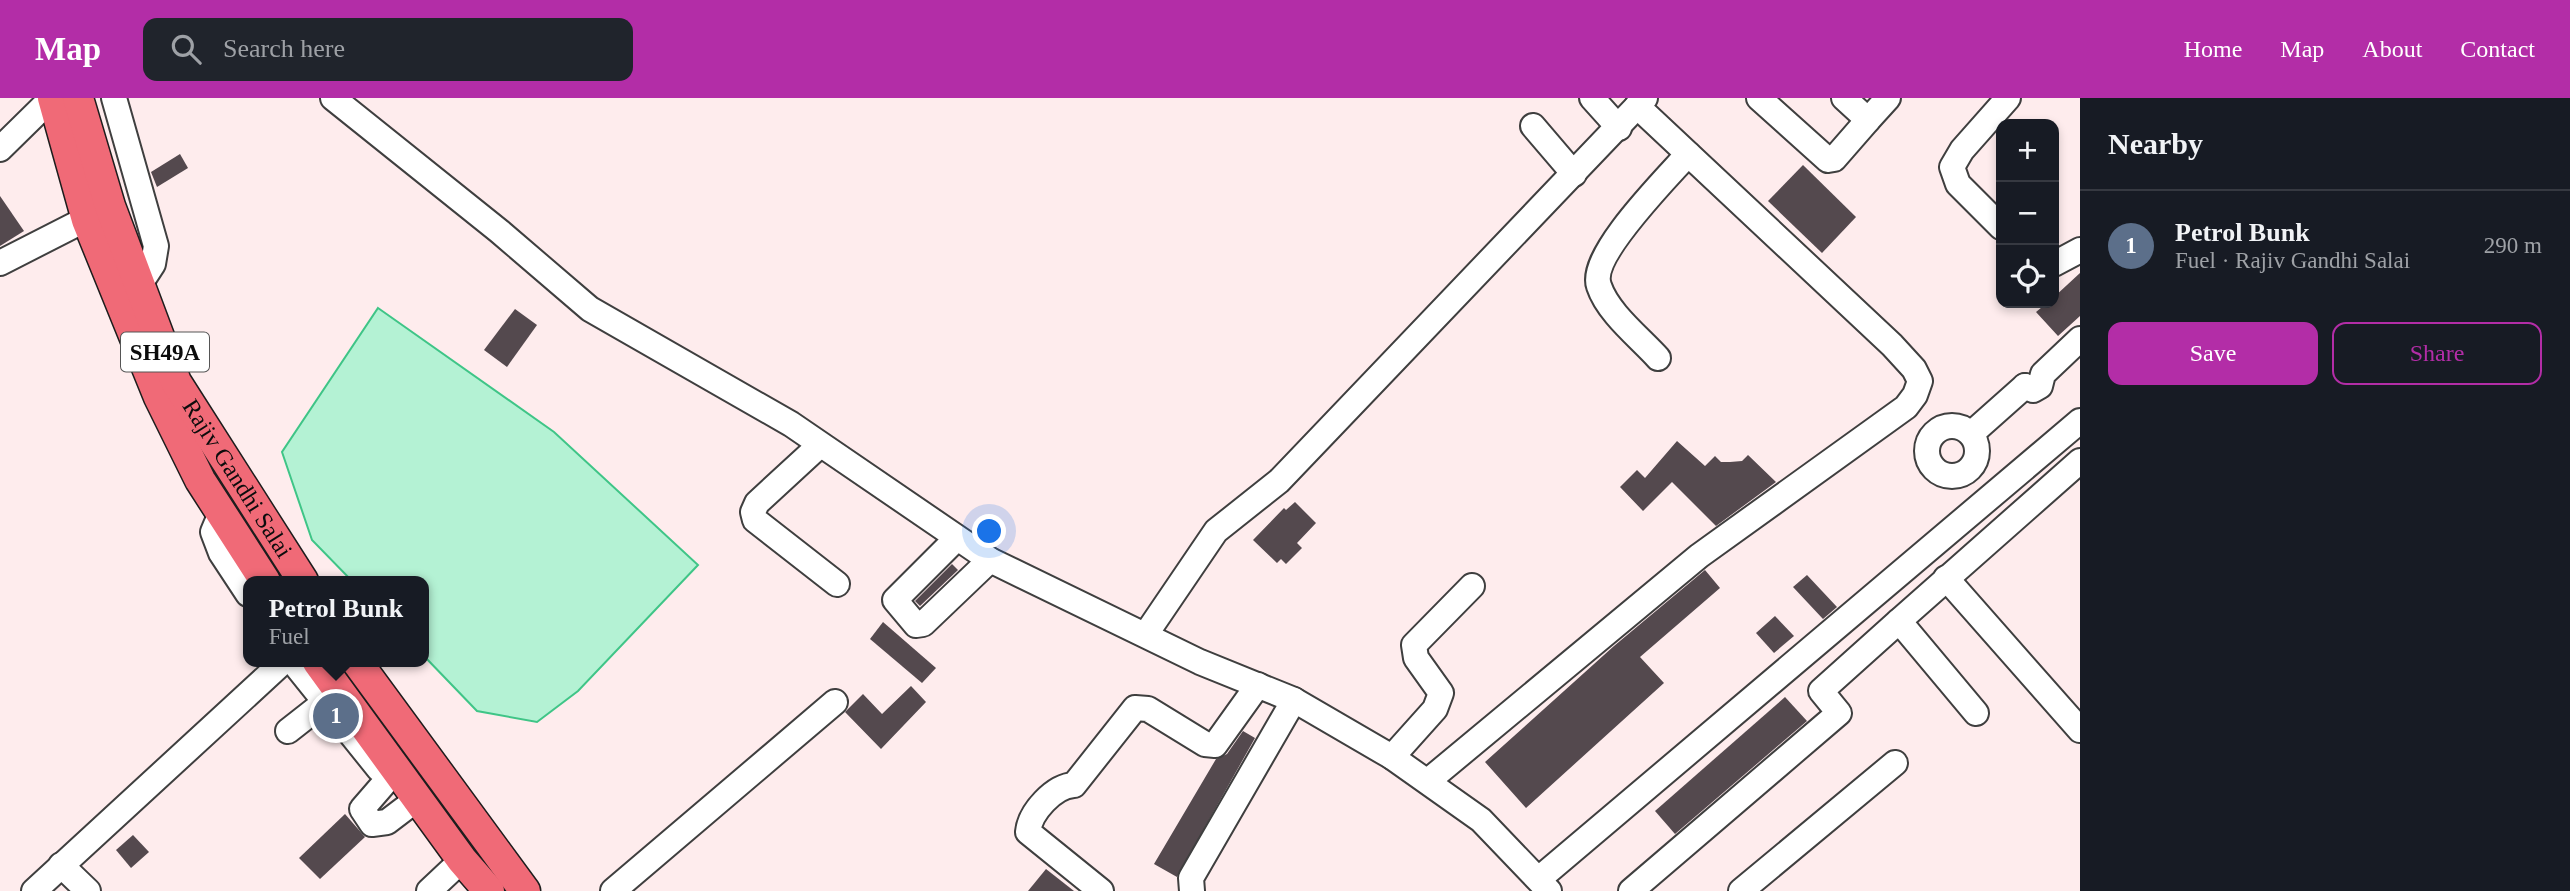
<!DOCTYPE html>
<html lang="en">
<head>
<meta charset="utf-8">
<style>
	:root { --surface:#171b24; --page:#20242c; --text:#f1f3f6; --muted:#9ea1a6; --line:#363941; --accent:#b32da7 }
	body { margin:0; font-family:"Times New Roman",serif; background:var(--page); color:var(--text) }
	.controls { position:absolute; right:21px; top:21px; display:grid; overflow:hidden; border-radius:14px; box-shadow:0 4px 10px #0003 }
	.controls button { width:63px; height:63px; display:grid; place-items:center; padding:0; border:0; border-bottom:2px solid var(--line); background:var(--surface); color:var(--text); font:35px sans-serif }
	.you { position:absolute; left:990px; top:434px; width:24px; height:24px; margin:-18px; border:5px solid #fff; border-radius:50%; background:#1a73e8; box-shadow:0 0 0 10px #1a73e833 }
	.badge { display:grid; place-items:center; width:46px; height:46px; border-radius:50%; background:var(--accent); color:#fff; font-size:23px; font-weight:700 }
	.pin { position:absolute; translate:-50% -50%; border:4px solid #fff; box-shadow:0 2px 7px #0006 }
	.popup { position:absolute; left:243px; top:478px; width:186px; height:91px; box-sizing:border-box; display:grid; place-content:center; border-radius:14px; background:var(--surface); filter:drop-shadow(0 2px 5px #0005); font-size:23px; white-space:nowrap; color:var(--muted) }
	.popup b { font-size:26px; color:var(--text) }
	.popup::after { content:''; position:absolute; left:50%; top:100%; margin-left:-14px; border:14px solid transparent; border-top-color:var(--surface) }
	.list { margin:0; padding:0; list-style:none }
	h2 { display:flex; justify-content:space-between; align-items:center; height:91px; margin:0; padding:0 28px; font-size:30px }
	h2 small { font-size:23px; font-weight:400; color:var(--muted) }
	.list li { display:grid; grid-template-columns:46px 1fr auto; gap:21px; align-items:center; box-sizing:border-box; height:112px; padding:0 28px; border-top:2px solid var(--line) }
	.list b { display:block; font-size:26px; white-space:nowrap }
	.list p { margin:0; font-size:23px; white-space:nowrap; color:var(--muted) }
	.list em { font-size:23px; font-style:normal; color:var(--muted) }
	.actions { display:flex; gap:14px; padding:21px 28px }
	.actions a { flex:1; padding:16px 0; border:2px solid var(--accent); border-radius:14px; text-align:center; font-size:24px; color:var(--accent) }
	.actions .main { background:var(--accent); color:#fff }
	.icon { flex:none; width:38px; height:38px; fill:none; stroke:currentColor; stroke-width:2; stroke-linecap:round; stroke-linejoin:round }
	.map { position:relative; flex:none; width:2080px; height:793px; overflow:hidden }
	header { display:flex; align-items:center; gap:42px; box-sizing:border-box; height:98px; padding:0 35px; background:var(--accent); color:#fff }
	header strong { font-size:33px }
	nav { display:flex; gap:38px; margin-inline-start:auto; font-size:24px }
	.search { width:490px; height:63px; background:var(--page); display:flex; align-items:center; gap:18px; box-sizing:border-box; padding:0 24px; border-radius:14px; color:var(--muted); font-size:26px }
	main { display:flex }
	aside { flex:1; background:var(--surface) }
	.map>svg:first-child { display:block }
	.water { fill:#b4f2d4; stroke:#3fc587; stroke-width:2 }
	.building { fill:#54494e }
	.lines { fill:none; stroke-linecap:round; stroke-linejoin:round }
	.minor-casing { stroke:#3f3f3f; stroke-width:28 }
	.major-casing { stroke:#1d1d1d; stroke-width:33 }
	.minor { stroke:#fff; stroke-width:24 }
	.major { stroke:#f06a77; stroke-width:30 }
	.labels { text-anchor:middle; stroke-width:7; stroke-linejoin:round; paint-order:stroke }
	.shield { fill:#fff; stroke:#555; stroke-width:2 }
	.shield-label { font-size:23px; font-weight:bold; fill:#0c0c0c }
	.street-label { font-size:24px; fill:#0c0c0c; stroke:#fff }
</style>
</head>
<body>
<header>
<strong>Map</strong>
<div class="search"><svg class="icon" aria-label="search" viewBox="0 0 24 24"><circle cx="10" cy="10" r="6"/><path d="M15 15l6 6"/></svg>Search here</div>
<nav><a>Home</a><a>Map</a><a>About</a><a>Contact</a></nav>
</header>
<main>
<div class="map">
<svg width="2080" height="793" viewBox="0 0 2080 793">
	<rect width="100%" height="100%" fill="#feeced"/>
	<polygon class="water" points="378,210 554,334 698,467 578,593 537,624 477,613 424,558 424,483 352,483 312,442 282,354"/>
	<g class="building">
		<polygon points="180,56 188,70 157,89 151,74"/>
		<polygon points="1803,67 1856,119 1822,155 1768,103"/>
		<polygon points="0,98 24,133 0,148"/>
		<polygon points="2080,175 2080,218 2058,238 2036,214 2047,205 2054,205 2054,199"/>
		<polygon points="515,211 537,227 507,269 484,252"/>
		<polygon points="1677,343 1705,368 1715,358 1721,364 1730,364 1742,363 1748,357 1776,384 1716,428 1672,384 1643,413 1620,389 1637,372 1645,380"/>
		<polygon points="1295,404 1316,425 1297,445 1302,450 1286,466 1281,461 1277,465 1253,442 1284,410 1286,412"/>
		<polygon points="952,466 958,472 920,508 915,503"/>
		<polygon points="1705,472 1720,490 1640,559 1664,585 1526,710 1485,664 1614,548"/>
		<polygon points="1807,477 1837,509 1823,521 1793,489"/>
		<polygon points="1775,518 1794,538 1774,555 1756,535"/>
		<polygon points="883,524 936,570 922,585 870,541"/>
		<polygon points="911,588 926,604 881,651 845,614 863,596 882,616"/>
		<polygon points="1785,599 1807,623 1675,736 1655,713"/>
		<polygon points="1243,633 1255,640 1177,779 1154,766 1216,661 1227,656"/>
		<polygon points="345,716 365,739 320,781 299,760"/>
		<polygon points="133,737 149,754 131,770 116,752"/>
		<polygon points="1046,771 1074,793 1028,793"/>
	</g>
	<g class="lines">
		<g class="minor-casing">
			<g id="minor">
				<polyline points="114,0 156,148 153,166 140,186"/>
				<polyline points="333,0 499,133 590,211 791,326 990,462 1200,564 1294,602 1392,659 1481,722 1549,793"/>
				<polyline points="1592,0 1619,30"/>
				<polyline points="1759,0 1828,62 1834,61 1868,22"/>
				<polyline points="1844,0 1868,22 1888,0"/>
				<polyline points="1533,28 1574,76"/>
				<polyline points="0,51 52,0"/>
				<polyline points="2001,129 1958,86 1952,69 1962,52 2008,0"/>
				<polyline points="0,165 102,113"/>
				<polyline points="2054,166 2080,152"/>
				<path d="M 1658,260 C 1639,239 1608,215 1599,188 C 1588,158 1667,80 1688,56"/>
				<polyline points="2025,288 2033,292 2040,288 2043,276 2080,241"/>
				<circle cx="1952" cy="353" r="25"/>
				<polyline points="1971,336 2025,288"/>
				<polyline points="820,347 757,405 753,414 755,422 837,486"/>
				<polyline points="221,415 213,434 221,455 248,496"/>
				<polyline points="956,441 895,502 916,527 923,526 990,462"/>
				<polyline points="1946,480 2080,632"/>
				<polyline points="1146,536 1216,433 1279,383 1645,0"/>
				<polyline points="293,564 379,671"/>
				<polyline points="1976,615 1899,523 2080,363"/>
				<polyline points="288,633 325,604"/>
				<polyline points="1392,659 1435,611 1441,595 1416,560 1414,547 1472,488"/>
				<polyline points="388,681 362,711 372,726 387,724 412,705"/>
				<polyline points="1428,683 1699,458 1906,309 1915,297 1920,283 1914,271 1892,247 1637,8"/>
				<polyline points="61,767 88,793"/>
				<polyline points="1540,780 2080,323"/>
				<polyline points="34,793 283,564"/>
				<polyline points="429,793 462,762"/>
				<polyline points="613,793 835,604"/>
				<path d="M 1101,793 L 1028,734 C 1030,714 1054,688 1074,687 L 1135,610 L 1148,611 L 1205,646 L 1215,647 L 1258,587"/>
				<polyline points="1192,793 1191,780 1294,602"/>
				<polyline points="1631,793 1839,615 1821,593 1899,523"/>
				<polyline points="1741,793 1895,665"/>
			</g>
		</g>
		<g class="major-casing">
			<g id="major">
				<polyline points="53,0 87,122 159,299 200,382 265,483"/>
				<path id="s1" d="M 78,0 L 110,108 L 176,284 L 303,483"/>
				<polyline points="318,564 462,762 489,793"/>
				<polyline points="357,564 525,793"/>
			</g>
		</g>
		<use href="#minor" class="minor"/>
		<use href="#major" class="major"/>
	</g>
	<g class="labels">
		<rect class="shield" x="121" y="234.5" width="88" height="39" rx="5"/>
		<g class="shield-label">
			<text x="165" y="262">SH49A</text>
		</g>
		<g class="street-label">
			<text dy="8" stroke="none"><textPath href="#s1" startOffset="415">Rajiv Gandhi Salai</textPath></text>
		</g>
	</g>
</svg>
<div class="controls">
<button>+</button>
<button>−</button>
<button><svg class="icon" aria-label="locate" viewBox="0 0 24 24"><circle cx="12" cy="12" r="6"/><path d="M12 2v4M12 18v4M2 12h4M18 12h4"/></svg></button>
</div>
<div class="you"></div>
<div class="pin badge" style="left:336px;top:618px;background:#5c6f8a">1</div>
<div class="popup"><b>Petrol Bunk</b>Fuel</div>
</div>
<aside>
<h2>Nearby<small></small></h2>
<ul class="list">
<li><span class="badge" style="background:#5c6f8a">1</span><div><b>Petrol Bunk</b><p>Fuel · Rajiv Gandhi Salai</p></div><em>290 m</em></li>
</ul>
<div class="actions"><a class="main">Save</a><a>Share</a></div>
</aside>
</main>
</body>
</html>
